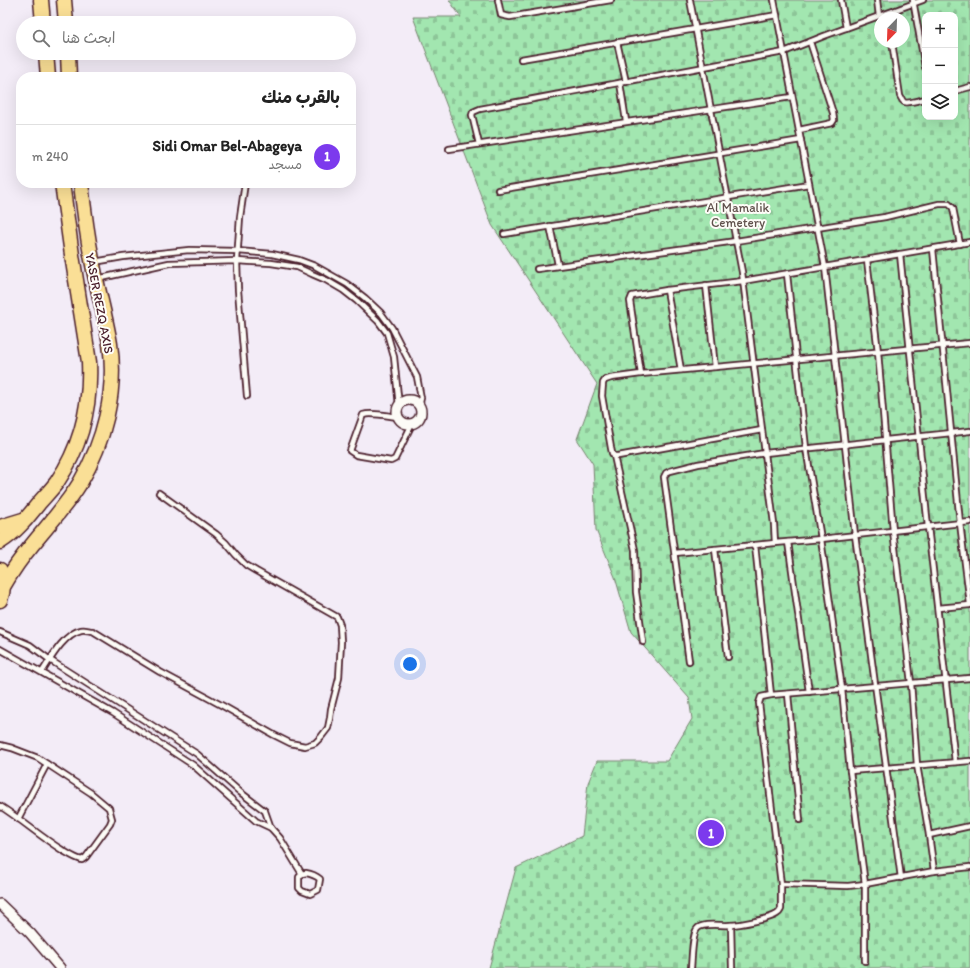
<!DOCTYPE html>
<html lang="ar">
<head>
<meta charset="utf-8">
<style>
	:root { --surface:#fff; --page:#f6f6f6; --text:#222; --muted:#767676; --line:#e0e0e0; --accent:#7c3aed }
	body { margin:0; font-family:Itim,"Playpen Sans Arabic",sans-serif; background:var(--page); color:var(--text); direction:rtl }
	.controls { position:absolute; right:12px; top:12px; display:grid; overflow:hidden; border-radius:8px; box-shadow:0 4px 16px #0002 }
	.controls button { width:36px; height:36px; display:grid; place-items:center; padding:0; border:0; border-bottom:1px solid var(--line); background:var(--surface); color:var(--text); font:20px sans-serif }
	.compass { position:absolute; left:874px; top:12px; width:36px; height:36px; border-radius:50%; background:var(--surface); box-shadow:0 4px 16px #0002; rotate:203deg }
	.you { position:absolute; left:410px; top:664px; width:14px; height:14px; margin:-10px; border:3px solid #fff; border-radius:50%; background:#1a73e8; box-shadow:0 0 0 6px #1a73e833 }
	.badge { display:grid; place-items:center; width:26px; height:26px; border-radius:50%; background:var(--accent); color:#fff; font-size:13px; font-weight:700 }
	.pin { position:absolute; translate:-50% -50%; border:2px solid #fff; box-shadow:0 1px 4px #0006 }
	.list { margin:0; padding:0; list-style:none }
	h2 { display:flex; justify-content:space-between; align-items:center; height:52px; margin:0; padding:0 16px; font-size:17px }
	h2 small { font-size:13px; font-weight:400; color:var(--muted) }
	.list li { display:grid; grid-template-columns:26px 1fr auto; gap:12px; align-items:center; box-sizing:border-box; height:64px; padding:0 16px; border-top:1px solid var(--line) }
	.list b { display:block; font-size:15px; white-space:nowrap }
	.list p { margin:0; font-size:13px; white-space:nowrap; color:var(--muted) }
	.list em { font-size:13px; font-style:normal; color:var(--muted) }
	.icon { flex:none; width:22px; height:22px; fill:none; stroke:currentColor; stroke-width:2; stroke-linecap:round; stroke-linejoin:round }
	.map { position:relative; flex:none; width:970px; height:968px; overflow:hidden; direction:ltr }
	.search { position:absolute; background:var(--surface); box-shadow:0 4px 16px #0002; left:16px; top:16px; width:340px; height:44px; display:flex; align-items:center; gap:10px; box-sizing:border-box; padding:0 14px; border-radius:22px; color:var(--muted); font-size:15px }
	.panel { position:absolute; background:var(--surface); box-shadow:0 4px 16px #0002; left:16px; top:72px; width:340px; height:116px; border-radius:16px; direction:rtl }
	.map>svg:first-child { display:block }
	.cemetery { fill:url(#cemetery-stones); stroke:#76826e; fill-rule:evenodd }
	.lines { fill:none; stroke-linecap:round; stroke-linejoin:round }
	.lane-casing { stroke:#4a1f2b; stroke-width:8 }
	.street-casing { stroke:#4a1f2b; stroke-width:12 }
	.primary-casing { stroke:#4a1f2b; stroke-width:17 }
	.lane { stroke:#fdfcf7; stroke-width:4.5 }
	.street { stroke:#fdfcf7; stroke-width:9 }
	.primary { stroke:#fadf96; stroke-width:14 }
	.labels { text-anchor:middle; stroke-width:4; stroke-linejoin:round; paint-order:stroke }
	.park-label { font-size:13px; fill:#60514c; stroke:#fdfcf7 }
	.street-label { font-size:13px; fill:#4a1f2b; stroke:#fdfcf7 }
</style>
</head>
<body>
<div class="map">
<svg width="970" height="968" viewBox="0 0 970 968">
	<defs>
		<pattern id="cemetery-stones" width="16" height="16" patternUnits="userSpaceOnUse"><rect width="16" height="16" fill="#a2e6b0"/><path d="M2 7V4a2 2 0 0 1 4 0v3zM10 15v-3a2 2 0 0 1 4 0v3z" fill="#8dc598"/></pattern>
	</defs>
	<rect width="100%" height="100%" fill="#f3ecf7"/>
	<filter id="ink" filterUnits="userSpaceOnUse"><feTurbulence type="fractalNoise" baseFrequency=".025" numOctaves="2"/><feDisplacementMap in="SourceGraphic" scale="8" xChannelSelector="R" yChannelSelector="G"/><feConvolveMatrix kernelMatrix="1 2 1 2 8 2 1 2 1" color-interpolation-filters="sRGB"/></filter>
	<g filter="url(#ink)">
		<path class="cemetery" d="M 449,0 L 970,0 L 970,968 L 489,968 L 516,868 L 582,836 L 588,783 L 597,761 L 667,761 L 692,719 L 689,698 L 631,632 L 615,577 L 596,530 L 593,464 L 577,439 L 597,384 L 492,225 L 413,17 L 461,17 ZM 925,15 L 955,15 L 955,117 L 925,117 ZM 880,18 L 904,18 L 904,42 L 880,42 Z"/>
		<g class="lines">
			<g class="lane-casing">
				<g id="lane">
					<polyline points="498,0 501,15 505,16 510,17 611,0"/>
					<polyline points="690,0 742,272 774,524 775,543 821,539 970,522"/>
					<polyline points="774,0 825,267 855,535 901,878"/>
					<polyline points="841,0 846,28"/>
					<polyline points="877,0 879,16"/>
					<polyline points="913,0 925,67"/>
					<polyline points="617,42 626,82"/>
					<path d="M 892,42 L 900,96 C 901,97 902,101 904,102 C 907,104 921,100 925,99"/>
					<polyline points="521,59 777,15"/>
					<polyline points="620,83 626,121"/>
					<polyline points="955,91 970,87"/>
					<polyline points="799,130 832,123 834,120 833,113 810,42"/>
					<polyline points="479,144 472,115 473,112 480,109 784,52 824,36 923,0"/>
					<polyline points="449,149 792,97"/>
					<polyline points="245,183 240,217 237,261 238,290 247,396"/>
					<polyline points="498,190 801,140"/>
					<polyline points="550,226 558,265"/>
					<polyline points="504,234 809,184"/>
					<polyline points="933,249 960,523 970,604"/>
					<polyline points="900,254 928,527 955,762"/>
					<polyline points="867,260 878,352 893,531 911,683 917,765 925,811 929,835 970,826"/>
					<polyline points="94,262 123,257 189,250 238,251 272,254 299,260 315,266 347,284 365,298 381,313 392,328 417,377 421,398 419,407"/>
					<polyline points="537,269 736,241 885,217 939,204 949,204 953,208 960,244"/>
					<polyline points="787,274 806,448 821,539 842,689 850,771 970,761"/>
					<polyline points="97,279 169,263 237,261 271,263 297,267 312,274 326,280 343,290 357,301 378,321 387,333 394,357 399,406"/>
					<polyline points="706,285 715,367"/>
					<polyline points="681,370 667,290 743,281 970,242"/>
					<polyline points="641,374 630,301 632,296 667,290"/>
					<path d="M 398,417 C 388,416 372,412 363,415 L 350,451 L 356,455 L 391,461 L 395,459 L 412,424"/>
					<polyline points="762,430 618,456 614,456 612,453 611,448 602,396 603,383 605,380 611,378 641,374 970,343"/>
					<polyline points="614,456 635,550 636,592 643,642"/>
					<polyline points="788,542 809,692"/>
					<polyline points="715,549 728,657"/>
					<polyline points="675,553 755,545"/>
					<polyline points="938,608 970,605"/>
					<polyline points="0,632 30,645 50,660 197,754 240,792 265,811 271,828"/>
					<polyline points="0,649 113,713 193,765 256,821 271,828 280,838 302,874"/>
					<polyline points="689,661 664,477 666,473 670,471 698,464 765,453 970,431"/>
					<path d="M 42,672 C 51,658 64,634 81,630 C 85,629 89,631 93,631 L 160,672 L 223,706 L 274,735 L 290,743 L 305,746 L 315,743 L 321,737 L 328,728 L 330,718 L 331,709 L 339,678 L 341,642 L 340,625 L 337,617 L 256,571 L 246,565 L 236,555 L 226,543 L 216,534 L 159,493"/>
					<polyline points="788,694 800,820"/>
					<polyline points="771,695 755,545 775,543"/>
					<path d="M 0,745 L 12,748 L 38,758 L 91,793 L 109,808 L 112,819 L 110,824 L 86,857 L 82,860 C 74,858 69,854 62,850 C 41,837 22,820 0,806"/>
					<polyline points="850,771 865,884 865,961"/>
					<polyline points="18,819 47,764"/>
					<polyline points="929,835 934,871"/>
					<path d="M 306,873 C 312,874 315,875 320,879 L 318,890 L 310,894 L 302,891 L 299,888 L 299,877 L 302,874 Z"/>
					<polyline points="781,884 848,886 865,884 934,871 970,867"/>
					<polyline points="731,925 732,968"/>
					<path d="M 691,968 C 692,959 692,935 697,929 C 702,922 722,926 730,925 C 739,925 770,919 777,914 C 780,912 780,911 781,909 L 781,884 L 759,703 L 761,697 L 771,695 L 970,678"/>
				</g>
			</g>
			<g class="street-casing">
				<g id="street">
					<circle cx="409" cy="412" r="12"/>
					<polyline points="0,904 30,933 60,968"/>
				</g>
			</g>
			<g class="primary-casing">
				<g id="primary">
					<polyline points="41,0 43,23"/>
					<polyline points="64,0 66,23"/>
					<polyline points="46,53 48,77"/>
					<polyline points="68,53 69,77"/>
					<polyline points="0,527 26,519"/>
					<path d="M 0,542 C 16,532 27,518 39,503 C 45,496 52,489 57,482 C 82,445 91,406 89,362 L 72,255 L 62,183"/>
					<path d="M 0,570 C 4,580 4,590 0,600"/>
					<path d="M 4,585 C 12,571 21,558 32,545 C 48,525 66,506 80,483 C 104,442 117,392 110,344 C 106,319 99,295 94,270 C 88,241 84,212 81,183"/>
				</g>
			</g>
			<use href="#lane" class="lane"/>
			<use href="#street" class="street"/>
			<use href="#primary" class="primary"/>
		</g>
	</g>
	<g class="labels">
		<g class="park-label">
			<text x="738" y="212">Al Mamalik<tspan x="738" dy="15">Cemetery</tspan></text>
		</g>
		<g class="street-label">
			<text transform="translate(100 303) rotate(79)" y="5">YASER REZQ AXIS</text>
		</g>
	</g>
</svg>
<div class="controls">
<button>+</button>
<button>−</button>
<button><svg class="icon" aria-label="layers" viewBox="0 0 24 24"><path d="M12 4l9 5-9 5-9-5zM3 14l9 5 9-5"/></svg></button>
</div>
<svg class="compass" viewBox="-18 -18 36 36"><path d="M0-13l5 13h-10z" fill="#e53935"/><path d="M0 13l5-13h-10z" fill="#767676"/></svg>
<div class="you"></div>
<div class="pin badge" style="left:711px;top:833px">1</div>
<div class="search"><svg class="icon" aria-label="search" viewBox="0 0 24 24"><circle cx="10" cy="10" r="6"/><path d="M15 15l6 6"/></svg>ابحث هنا</div>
<section class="panel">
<h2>بالقرب منك<small></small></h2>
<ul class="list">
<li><span class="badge">1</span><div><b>Sidi Omar Bel-Abageya</b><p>مسجد</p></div><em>240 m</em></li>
</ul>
</section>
</div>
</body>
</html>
